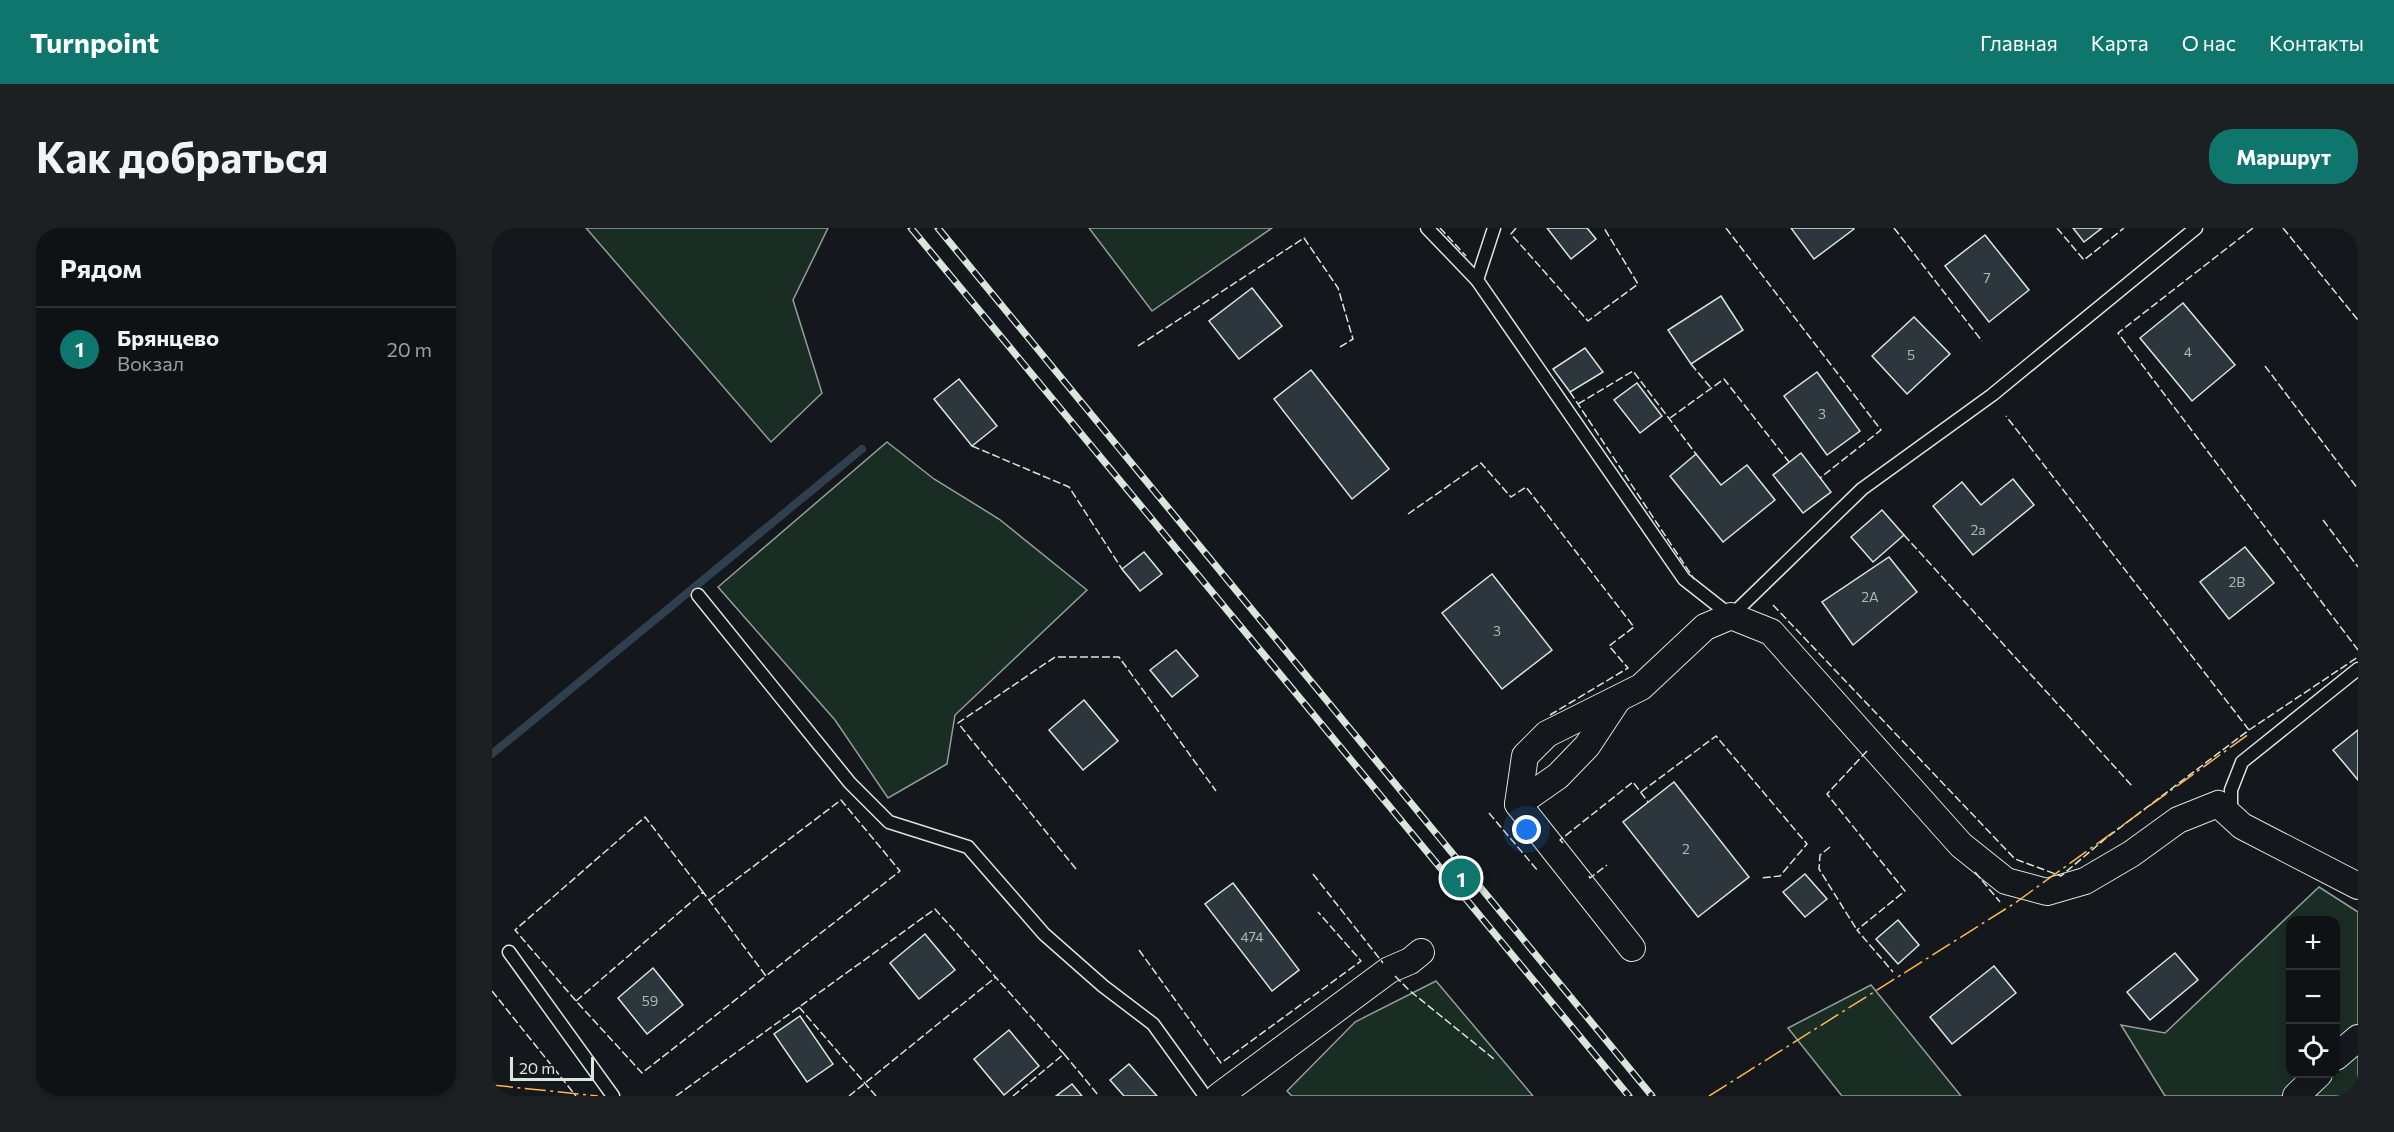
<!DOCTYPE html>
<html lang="ru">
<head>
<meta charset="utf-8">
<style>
	:root { --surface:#0f1215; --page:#1d2022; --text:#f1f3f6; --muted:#9b9ea0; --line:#2f3234; --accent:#0f766e }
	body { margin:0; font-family:Commissioner,sans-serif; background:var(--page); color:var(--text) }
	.controls { position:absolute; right:18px; bottom:18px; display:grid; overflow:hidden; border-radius:12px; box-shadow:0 3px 9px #0003 }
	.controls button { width:54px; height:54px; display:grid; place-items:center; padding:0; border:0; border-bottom:2px solid var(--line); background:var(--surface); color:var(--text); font:30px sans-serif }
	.scale { position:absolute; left:18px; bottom:15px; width:84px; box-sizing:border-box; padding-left:6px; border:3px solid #d8e6dc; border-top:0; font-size:16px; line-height:21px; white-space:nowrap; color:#d8e6dc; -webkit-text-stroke:4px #14181c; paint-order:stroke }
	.you { position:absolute; left:1035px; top:602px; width:21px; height:21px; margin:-15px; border:4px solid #fff; border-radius:50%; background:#1a73e8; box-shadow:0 0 0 9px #1a73e833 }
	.badge { display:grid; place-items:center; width:39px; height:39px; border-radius:50%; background:var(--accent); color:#fff; font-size:20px; font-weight:700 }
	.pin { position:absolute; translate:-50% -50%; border:3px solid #fff; box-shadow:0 2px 6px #0006 }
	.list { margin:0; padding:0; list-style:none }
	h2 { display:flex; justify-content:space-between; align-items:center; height:78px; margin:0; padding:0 24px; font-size:26px }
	h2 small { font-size:20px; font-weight:400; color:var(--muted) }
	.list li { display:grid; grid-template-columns:39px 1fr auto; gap:18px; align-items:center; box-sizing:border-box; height:84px; padding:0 24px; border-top:2px solid var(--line) }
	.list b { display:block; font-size:22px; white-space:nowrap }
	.list p { margin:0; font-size:20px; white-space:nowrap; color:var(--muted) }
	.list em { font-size:20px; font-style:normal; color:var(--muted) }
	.icon { flex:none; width:33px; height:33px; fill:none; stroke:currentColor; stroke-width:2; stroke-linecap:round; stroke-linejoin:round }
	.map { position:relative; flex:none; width:1866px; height:868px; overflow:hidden; border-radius:24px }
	header { display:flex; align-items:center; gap:36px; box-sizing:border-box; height:84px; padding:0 30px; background:var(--accent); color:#fff }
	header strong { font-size:28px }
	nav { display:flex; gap:33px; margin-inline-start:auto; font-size:21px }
	.intro { display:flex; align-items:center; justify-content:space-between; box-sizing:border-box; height:144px; padding:0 36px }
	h1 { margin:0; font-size:42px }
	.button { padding:15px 27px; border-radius:24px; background:var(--accent); color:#fff; font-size:21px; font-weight:700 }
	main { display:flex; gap:36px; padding:0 36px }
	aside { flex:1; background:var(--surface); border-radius:24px; box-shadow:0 3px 9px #0003 }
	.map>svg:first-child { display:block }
	.green { fill:#1a2d24; stroke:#939e99; stroke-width:1.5; fill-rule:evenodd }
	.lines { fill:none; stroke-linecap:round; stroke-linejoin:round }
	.stream { stroke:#2f3f4d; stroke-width:8 }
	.building { fill:#2c363c; stroke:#d8e6dc; stroke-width:1.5 }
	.service-casing { stroke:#d8e6dc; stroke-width:15 }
	.minor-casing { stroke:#d8e6dc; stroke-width:28 }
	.service { stroke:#14181c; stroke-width:12 }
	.minor { stroke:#14181c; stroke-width:26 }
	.rail-casing { stroke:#d8e6dc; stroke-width:7 }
	.rail { stroke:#14181c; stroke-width:4.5; stroke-dasharray:14; stroke-linecap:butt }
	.fence { stroke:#d8e6dc; stroke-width:1.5; stroke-dasharray:8 3; stroke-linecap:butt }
	.power { stroke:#ffb74d; stroke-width:1.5; stroke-dasharray:21 4.5 3 4.5; stroke-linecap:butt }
	.labels { text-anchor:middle; stroke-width:4.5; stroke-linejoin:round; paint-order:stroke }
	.number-label { font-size:14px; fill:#adbab4 }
</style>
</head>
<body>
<header>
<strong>Turnpoint</strong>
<nav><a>Главная</a><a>Карта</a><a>О нас</a><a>Контакты</a></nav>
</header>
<div class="intro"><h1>Как добраться</h1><a class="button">Маршрут</a></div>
<main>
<aside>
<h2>Рядом<small></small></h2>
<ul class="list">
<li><span class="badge">1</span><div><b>Брянцево</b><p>Вокзал</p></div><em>20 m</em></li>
</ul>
</aside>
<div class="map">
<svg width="1866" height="868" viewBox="0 0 1866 868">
	<rect width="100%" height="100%" fill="#14181c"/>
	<g class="green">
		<polygon points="94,0 336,0 301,72 330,165 279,214"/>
		<polygon points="597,0 780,0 660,83"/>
		<polygon points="395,214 442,251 507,291 595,362 463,487 455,536 396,570 343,492 226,359"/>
		<path d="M 1827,659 L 1866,684 L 1866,868 L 1673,868 L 1629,797 L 1673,805 ZM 1798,692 L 1844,692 L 1844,846 L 1798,846 Z"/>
		<polygon points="944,753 1041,868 800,868 795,863 863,794"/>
		<polygon points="1379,757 1469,868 1350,868 1296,800"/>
	</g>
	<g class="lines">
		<polyline class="stream" points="0,526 370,221"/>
	</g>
	<g class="building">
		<polygon points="1055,0 1095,0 1104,11 1079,31"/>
		<polygon points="1299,0 1361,0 1362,1 1322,31"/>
		<polygon points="1581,0 1610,0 1592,14"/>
		<polygon points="1493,7 1537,62 1497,94 1453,38"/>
		<polygon points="760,60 790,98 747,131 717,93"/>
		<polygon points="1229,68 1251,102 1199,136 1176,102"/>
		<polygon points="1691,75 1743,137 1700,173 1648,110"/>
		<polygon points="1422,89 1458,126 1415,166 1380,128"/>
		<polygon points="1093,120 1111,144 1078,164 1061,141"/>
		<polygon points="819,142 897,241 860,271 782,171"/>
		<polygon points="1325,144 1368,203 1335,227 1292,168"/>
		<polygon points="467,151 505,198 480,218 442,171"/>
		<polygon points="1145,155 1170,188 1148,205 1122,172"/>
		<polygon points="1309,225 1339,264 1311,285 1281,247"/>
		<polygon points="1204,226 1229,257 1255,237 1283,272 1231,314 1178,248"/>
		<polygon points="1521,251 1542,277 1481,327 1441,278 1470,254 1489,277"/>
		<polygon points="1390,282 1412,307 1381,334 1359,309"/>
		<polygon points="1753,319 1782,355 1737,391 1708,354"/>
		<polygon points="652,324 670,346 648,363 630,341"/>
		<polygon points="1397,329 1425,364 1361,417 1330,374"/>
		<polygon points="1000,346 1060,422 1010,461 950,385"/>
		<polygon points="684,422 706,448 680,469 658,442"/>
		<polygon points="592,472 626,513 591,542 557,502"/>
		<polygon points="1866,502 1866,552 1841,522"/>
		<polygon points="1182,554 1257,649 1206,689 1131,594"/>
		<polygon points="1313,646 1335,671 1313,689 1291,664"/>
		<polygon points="741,655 807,742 780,763 713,676"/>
		<polygon points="1406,692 1427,717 1406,736 1384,711"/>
		<polygon points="433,706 463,742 427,771 398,735"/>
		<polygon points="1683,725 1706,752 1658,792 1635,764"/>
		<polygon points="1502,738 1524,765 1460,816 1438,789"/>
		<polygon points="161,740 191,777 155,806 126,770"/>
		<polygon points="308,788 341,836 315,854 282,806"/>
		<polygon points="517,802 547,838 512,867 482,831"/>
		<polygon points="637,836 665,868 632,868 618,852"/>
		<polygon points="580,856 590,868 564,868"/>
	</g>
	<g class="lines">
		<g class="service-casing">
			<g id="service">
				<polyline points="935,0 985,52 1192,351 1239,388 1370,261 1500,167 1704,0"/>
				<polyline points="985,52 1002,0"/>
				<polyline points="206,367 358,555 397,594 476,619 552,706 611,758 661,796 713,868"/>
				<polyline points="1741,585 1739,581 1739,562 1750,534 1866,441"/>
				<polyline points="17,724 121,868"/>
			</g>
		</g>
		<g class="minor-casing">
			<g id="minor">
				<polyline points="1026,576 1066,548 1095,518 1126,471"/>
				<polyline points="1140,720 1026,576 1033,528 1055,506 1149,459 1213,399 1239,388 1279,404 1469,617 1514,653 1555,664 1593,653 1639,626 1686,592 1726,576 1750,598 1866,658"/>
				<polyline points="1844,829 1866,810"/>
				<polyline points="727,868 897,742 918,733 929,724"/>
				<polyline points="1804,868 1827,846"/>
			</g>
		</g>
		<use href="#service" class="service"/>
		<use href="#minor" class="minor"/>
		<g class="rail-casing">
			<g id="rail">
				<polyline points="419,0 1137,868"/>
				<polyline points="446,0 1160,868"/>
			</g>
		</g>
		<use href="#rail" class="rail"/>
		<g class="fence">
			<polyline points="948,0 974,28"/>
			<polyline points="1024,0 1019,6 1096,93 1146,56 1112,0"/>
			<polyline points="1234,0 1389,202 1328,250"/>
			<polyline points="1402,0 1490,113"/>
			<polyline points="1565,0 1592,32 1632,0"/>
			<polyline points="1761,0 1626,105 1866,422"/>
			<polyline points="1791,0 1866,92"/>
			<polyline points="646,118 812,10 846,60 861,111 848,119"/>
			<polyline points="1199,136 1219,160"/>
			<polyline points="1773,138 1866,261"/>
			<polyline points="1078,164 1202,351"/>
			<polyline points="1086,176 1141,143 1204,226"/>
			<polyline points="1178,190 1232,151 1297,234"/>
			<polyline points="480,218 577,259 630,341"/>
			<polyline points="916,286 989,235 1019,269 1034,259 1142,399 1117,418 1136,440 1058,487"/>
			<polyline points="1831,292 1866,339"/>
			<polyline points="1412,307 1641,559"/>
			<polyline points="1281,377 1523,631 1569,648 1613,611 1757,502 1514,188"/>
			<polyline points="1757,502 1866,429"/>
			<polyline points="1375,523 1335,566 1413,663 1365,702 1401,744"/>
			<polyline points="1149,564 1224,508 1315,616 1288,648 1268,650"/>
			<polyline points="997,585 1046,643"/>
			<polyline points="1071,615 1068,612 1141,554 1156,574"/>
			<polyline points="1338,619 1328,627 1327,641 1365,702"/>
			<polyline points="584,641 466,495 563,429 627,429 724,563"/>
			<polyline points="1483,644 1508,674"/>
			<polyline points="821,646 891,735"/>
			<polyline points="1097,648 1098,650 1115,637"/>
			<polyline points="217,672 349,572 408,643 274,748"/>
			<polyline points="647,722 729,835 869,733 826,684"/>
			<polyline points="903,748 918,763 1002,831"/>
			<polyline points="0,763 84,868"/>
			<polyline points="84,773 211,664 274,748 150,845 84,773 23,702 153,589 211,664"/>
			<polyline points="307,779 384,868"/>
			<polyline points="184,868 443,681 572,826"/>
			<polyline points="357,868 504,749"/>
			<polyline points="521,868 572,826 607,868"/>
		</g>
		<g class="power">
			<polyline points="0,857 106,868"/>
			<polyline points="1217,868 1523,675 1757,506"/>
		</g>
	</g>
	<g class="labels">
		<g class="number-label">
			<text x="1495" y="55">7</text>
			<text x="1696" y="129">4</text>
			<text x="1419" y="132">5</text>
			<text x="1330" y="191">3</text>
			<text x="1486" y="307">2а</text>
			<text x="1745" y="359">2В</text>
			<text x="1378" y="374">2А</text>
			<text x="1005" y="408">3</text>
			<text x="1194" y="626">2</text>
			<text x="760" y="714">474</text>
			<text x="158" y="778">59</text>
		</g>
	</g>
</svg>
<div class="controls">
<button>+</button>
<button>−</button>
<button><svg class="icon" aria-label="locate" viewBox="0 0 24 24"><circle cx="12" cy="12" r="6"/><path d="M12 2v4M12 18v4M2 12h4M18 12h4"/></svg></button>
</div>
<div class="scale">20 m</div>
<div class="you"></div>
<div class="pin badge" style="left:969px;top:650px">1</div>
</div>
</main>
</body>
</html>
